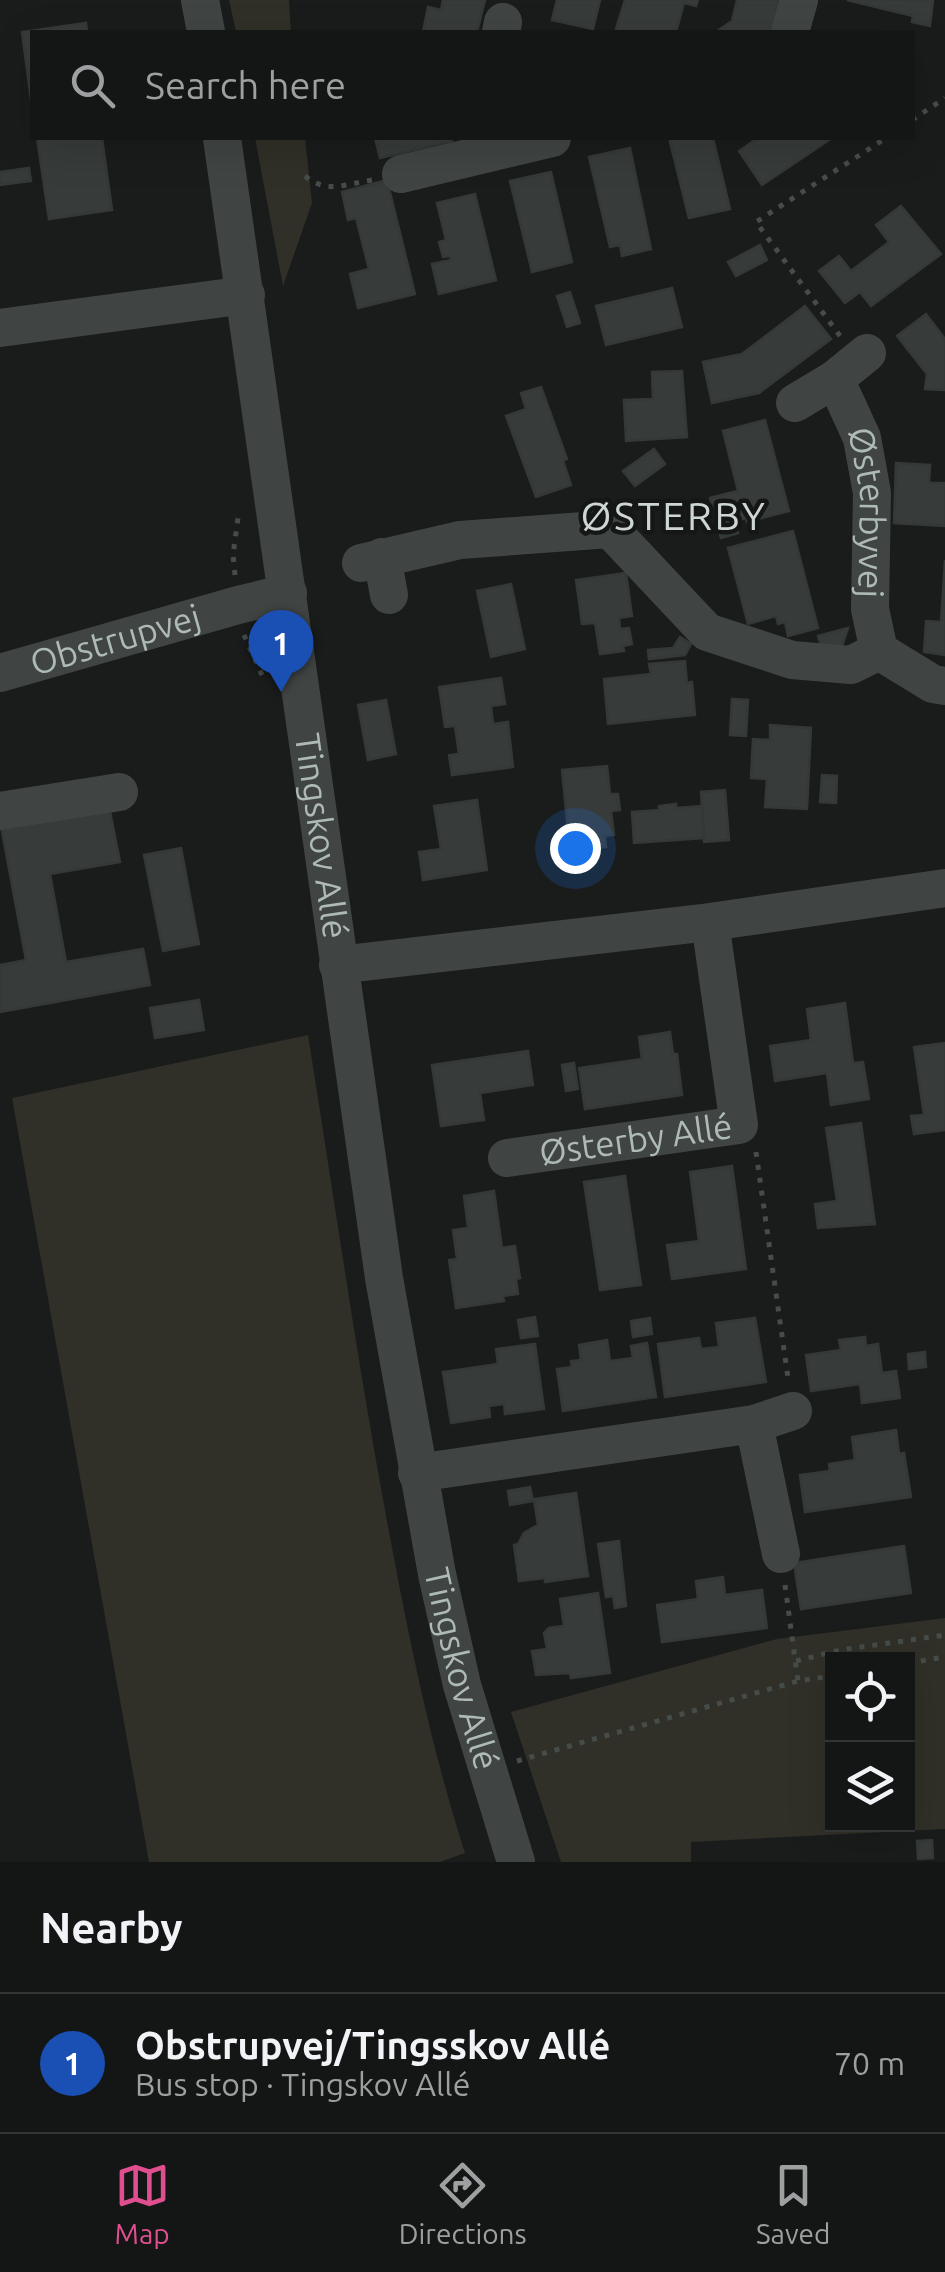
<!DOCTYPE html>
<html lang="en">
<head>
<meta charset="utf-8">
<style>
	:root { --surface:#141515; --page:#1d1e1e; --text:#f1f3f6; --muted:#9d9fa0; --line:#333434; --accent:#df4f90 }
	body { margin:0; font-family:Ubuntu,sans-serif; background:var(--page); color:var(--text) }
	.controls { position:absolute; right:30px; bottom:30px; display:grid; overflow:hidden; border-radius:0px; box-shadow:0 10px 40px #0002 }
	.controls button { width:90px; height:90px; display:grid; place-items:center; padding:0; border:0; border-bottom:2px solid var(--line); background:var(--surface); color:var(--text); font:50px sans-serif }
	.you { position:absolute; left:575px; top:848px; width:35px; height:35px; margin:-25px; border:8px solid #fff; border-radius:50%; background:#1a73e8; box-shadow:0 0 0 15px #1a73e833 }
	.badge { display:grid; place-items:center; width:65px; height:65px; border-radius:50%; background:var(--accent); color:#fff; font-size:32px; font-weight:700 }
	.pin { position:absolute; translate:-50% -82px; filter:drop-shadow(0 2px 5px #0008) }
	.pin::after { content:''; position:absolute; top:52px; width:35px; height:30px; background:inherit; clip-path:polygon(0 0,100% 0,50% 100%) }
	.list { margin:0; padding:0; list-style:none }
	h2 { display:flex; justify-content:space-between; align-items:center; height:130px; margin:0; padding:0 40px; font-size:42px }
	h2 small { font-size:32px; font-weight:400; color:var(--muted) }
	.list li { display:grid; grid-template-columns:65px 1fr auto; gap:30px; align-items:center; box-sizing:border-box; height:140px; padding:0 40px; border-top:2px solid var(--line) }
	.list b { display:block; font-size:38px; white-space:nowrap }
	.list p { margin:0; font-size:32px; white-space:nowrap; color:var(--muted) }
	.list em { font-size:32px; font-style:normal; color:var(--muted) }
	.icon { flex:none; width:55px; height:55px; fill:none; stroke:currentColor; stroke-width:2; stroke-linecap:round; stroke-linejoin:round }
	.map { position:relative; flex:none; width:945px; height:1862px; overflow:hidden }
	.search { position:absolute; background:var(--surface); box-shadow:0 10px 40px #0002; left:30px; right:30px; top:30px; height:110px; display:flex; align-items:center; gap:25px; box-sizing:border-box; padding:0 35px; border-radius:0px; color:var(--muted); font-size:38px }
	.sheet { height:270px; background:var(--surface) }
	nav { display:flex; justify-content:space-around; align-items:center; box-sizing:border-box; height:140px; border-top:2px solid var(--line); background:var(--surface); font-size:28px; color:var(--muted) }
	nav a { display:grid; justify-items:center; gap:5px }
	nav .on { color:var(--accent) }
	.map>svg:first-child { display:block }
	.green { fill:#303028; fill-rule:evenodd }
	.building { fill:#373b3a; stroke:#343837; stroke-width:2.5 }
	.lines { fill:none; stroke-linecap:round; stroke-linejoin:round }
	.path { stroke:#454c49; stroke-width:5; stroke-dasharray:5 8; stroke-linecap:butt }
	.minor { stroke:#404544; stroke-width:38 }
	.labels { text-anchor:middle; stroke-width:9; stroke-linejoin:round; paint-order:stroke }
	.street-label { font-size:35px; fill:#aebab5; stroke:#151717 }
	.quarter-label { font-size:40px; letter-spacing:2.5px; fill:#ced6d3; stroke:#151717 }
</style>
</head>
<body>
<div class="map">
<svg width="945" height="1862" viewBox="0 0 945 1862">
	<rect width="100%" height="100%" fill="#1a1c1c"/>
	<g class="green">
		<polygon points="229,0 289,0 291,32 236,32"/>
		<polygon points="255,138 305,138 312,203 283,286"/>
		<path d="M 308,1035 C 334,1197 357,1360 387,1521 C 408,1634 430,1744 465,1853 L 440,1862 L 149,1862 L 12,1098 Z"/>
		<path d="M 945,1618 L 945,1829 L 691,1842 L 691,1862 L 561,1862 L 511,1712 L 777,1639 ZM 832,1660 L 908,1660 L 908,1824 L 832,1824 Z"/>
	</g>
	<g class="building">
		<polygon points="443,0 485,0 477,32 423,32 428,7 441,10"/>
		<polygon points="557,0 600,0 593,29 552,20"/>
		<polygon points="625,0 698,0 696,6 684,3 676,32 615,32"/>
		<polygon points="737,0 779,0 772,32 716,32 732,21"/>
		<polygon points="847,0 933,0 930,26 912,22 913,16"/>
		<polygon points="86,23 87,32 32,32 32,107 22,32"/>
		<polygon points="37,138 102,138 112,210 49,219"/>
		<polygon points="375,138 452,138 452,141 380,158"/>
		<polygon points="669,138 713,138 730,209 689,218"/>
		<polygon points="758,138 832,138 762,185 739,151"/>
		<polygon points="630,148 651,249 622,256 620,245 610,247 589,157"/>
		<polygon points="29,168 31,181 0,185 0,172"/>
		<polygon points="551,172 572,262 532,272 510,181"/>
		<polygon points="387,180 415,294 358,308 350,274 369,269 356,218 348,220 342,192"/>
		<polygon points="475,194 496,280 439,294 432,264 451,260 450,256 443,257 439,242 446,240 437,203"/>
		<polygon points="901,206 941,254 871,306 860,292 845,303 819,271 839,256 851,271 889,242 876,225"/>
		<polygon points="760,245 767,260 736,276 728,262"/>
		<polygon points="672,288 682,327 606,345 596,306"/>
		<polygon points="570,292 580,323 567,327 557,296"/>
		<polygon points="805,306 831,339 759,393 712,403 703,362 742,354"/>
		<polygon points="926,314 945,339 945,390 925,389 927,374 897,336"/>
		<polygon points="682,371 687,437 626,441 624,400 653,399 652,372"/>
		<polygon points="541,387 567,459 563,461 571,485 536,497 506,416 526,409 521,393"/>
		<polygon points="765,420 789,511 747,522 746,518 736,521 738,533 721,538 710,498 738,491 723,431"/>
		<polygon points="654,449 665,464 635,486 623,471"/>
		<polygon points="896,463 930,465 929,483 945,483 945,526 894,523"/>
		<polygon points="793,531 818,628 788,636 785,622 778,624 776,616 748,624 728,548"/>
		<polygon points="945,560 945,655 924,652 926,621 941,622"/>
		<polygon points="626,573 632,616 619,618 620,629 629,628 632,644 623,646 624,651 600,654 595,623 582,624 576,580"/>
		<polygon points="511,584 525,649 491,657 477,591"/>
		<polygon points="848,628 842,646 821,646 818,636"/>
		<polygon points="680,637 691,644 685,655 649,659 648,650 673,648"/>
		<polygon points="685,661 687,683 692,682 695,715 608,724 604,679 651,674 649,664"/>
		<polygon points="501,678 505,704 491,706 493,724 508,722 513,767 452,775 449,755 459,754 455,726 445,727 439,687"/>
		<polygon points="732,699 748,700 746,736 730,735"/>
		<polygon points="386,700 396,754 368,760 358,705"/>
		<polygon points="770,725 811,728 807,809 765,807 767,779 751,778 753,739 770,740"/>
		<polygon points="607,766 610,794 618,794 620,810 611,811 614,835 605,836 606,847 577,850 576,839 569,840 562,770"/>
		<polygon points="822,775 837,776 836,803 820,802"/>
		<polygon points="725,790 729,840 704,842 701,792"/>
		<polygon points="477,800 487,870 423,880 419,852 441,849 434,806"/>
		<polygon points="676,804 676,808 702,806 704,838 634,843 632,812 659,810 659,806"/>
		<polygon points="109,806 120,862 50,874 66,962 143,949 150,985 0,1012 0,965 26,960 1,826"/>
		<polygon points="181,848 199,944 163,951 144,855"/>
		<polygon points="199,1000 204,1030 155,1038 150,1008"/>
		<polygon points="845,1003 853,1063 863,1062 869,1099 831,1105 827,1073 775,1081 770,1046 811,1040 807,1009"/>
		<polygon points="670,1032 673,1054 677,1054 682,1095 585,1109 579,1068 642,1059 639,1037"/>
		<polygon points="945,1043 945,1130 914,1134 911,1116 924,1115 914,1047"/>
		<polygon points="528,1051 533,1085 480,1093 484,1120 441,1126 432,1065"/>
		<polygon points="574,1063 578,1089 566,1091 562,1065"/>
		<polygon points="861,1123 875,1224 818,1228 815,1204 837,1201 826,1128"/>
		<polygon points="732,1166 746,1269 672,1279 667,1245 699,1241 690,1172"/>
		<polygon points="625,1176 641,1285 600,1290 584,1182"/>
		<polygon points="494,1191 502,1248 515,1246 520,1278 516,1279 518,1294 503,1296 504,1301 456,1308 449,1260 457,1259 453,1230 468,1228 464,1196"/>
		<polygon points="535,1317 538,1336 521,1338 518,1320"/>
		<polygon points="650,1318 652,1334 633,1337 631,1321"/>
		<polygon points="755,1318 766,1382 665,1397 658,1344 699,1338 701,1349 719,1347 716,1323"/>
		<polygon points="865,1337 866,1346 878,1344 882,1373 896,1371 900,1398 862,1403 860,1384 811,1391 806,1355 841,1350 839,1340"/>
		<polygon points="607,1340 610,1361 633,1358 631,1346 647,1343 656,1397 563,1411 557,1369 572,1367 571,1361 581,1360 579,1345"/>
		<polygon points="535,1344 544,1409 505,1414 504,1404 489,1406 490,1417 451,1423 443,1372 498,1364 496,1349"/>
		<polygon points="925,1352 926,1367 909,1369 908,1354"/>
		<polygon points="896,1430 899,1454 904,1453 911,1497 805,1512 800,1475 830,1471 829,1464 855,1460 852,1437"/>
		<polygon points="530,1487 533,1501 510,1505 508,1491"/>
		<polygon points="576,1493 588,1576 545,1582 545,1578 519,1581 514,1545 518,1544 524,1533 538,1525 534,1499"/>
		<polygon points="619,1541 626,1606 615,1608 613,1596 606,1597 598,1544"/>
		<polygon points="904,1546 911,1593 801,1609 794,1563"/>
		<polygon points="723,1577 725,1595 762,1590 767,1628 662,1642 657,1605 698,1599 696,1581"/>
		<polygon points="598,1593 610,1673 571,1678 570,1673 536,1675 532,1651 547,1649 544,1633 549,1628 564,1626 560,1599"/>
		<polygon points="932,1840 933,1858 918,1859 917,1841"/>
	</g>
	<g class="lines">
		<g class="path">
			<polyline points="912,120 945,98"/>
			<path d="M 305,176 C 326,194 347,184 372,180"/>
			<polyline points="840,336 756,222 886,138"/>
			<polyline points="235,575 233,555 239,511"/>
			<polyline points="244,635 262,675"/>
			<polyline points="756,1152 788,1378"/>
			<polyline points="785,1585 798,1681"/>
			<polyline points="796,1661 840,1650 945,1635"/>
			<polyline points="908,1663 945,1657"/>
			<polyline points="517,1761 798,1681 832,1676"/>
		</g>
		<g class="minor">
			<polyline points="200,0 206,32"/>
			<polyline points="501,32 503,22"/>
			<polyline points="790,32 799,0"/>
			<path id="s1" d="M 222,138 L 384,1278 L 437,1574 L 462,1685 L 516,1862"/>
			<polyline points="401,174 552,138"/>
			<polyline points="0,328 246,295"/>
			<path id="s2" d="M 835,379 L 862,438 L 872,493 L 870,609 L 879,651 L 933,684 L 945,686"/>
			<polyline points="795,403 835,379 867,353"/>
			<polyline points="382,557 389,595"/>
			<polyline points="361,563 460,540 610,529 707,632 792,660 851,665 879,651"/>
			<path id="s3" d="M 0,673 L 238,605 L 288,593"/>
			<polyline points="0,811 119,792"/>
			<polyline points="338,965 710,922 945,888"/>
			<path id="s4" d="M 507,1158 L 739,1125 L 710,922"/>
			<polyline points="754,1424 781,1554"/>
			<polyline points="417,1473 754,1424 793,1411"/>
		</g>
	</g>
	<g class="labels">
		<g class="street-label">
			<text dy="12" stroke="none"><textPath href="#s2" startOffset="140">Østerbyvej</textPath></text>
			<text dy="12" stroke="none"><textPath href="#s3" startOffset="120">Obstrupvej</textPath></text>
			<text dy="12" stroke="none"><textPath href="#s1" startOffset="705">Tingskov Allé</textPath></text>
			<text dy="12" stroke="none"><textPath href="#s4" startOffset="130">Østerby Allé</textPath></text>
			<text dy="12" stroke="none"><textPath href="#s1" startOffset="1550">Tingskov Allé</textPath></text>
		</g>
		<g class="quarter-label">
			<text x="674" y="530">ØSTERBY</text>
		</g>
	</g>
</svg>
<div class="controls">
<button><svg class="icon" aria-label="locate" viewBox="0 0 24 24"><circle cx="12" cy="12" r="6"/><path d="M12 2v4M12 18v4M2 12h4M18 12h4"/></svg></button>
<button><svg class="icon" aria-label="layers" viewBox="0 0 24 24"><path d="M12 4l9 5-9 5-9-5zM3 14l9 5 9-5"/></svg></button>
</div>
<div class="you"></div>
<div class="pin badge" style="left:281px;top:692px;background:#1a4fb4">1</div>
<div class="search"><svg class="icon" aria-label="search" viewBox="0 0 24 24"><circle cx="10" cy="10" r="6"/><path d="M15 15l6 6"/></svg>Search here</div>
</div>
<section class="sheet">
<h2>Nearby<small></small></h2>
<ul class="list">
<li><span class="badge" style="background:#1a4fb4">1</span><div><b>Obstrupvej/Tingsskov Allé</b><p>Bus stop · Tingskov Allé</p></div><em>70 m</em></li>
</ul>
</section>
<nav>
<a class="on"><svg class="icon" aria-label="map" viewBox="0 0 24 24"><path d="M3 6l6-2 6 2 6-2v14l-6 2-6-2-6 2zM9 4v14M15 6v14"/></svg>Map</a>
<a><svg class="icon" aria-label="directions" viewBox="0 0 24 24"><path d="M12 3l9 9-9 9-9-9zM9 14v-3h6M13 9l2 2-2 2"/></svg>Directions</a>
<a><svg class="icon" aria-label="saved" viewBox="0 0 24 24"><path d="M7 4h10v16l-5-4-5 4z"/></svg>Saved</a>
</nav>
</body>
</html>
